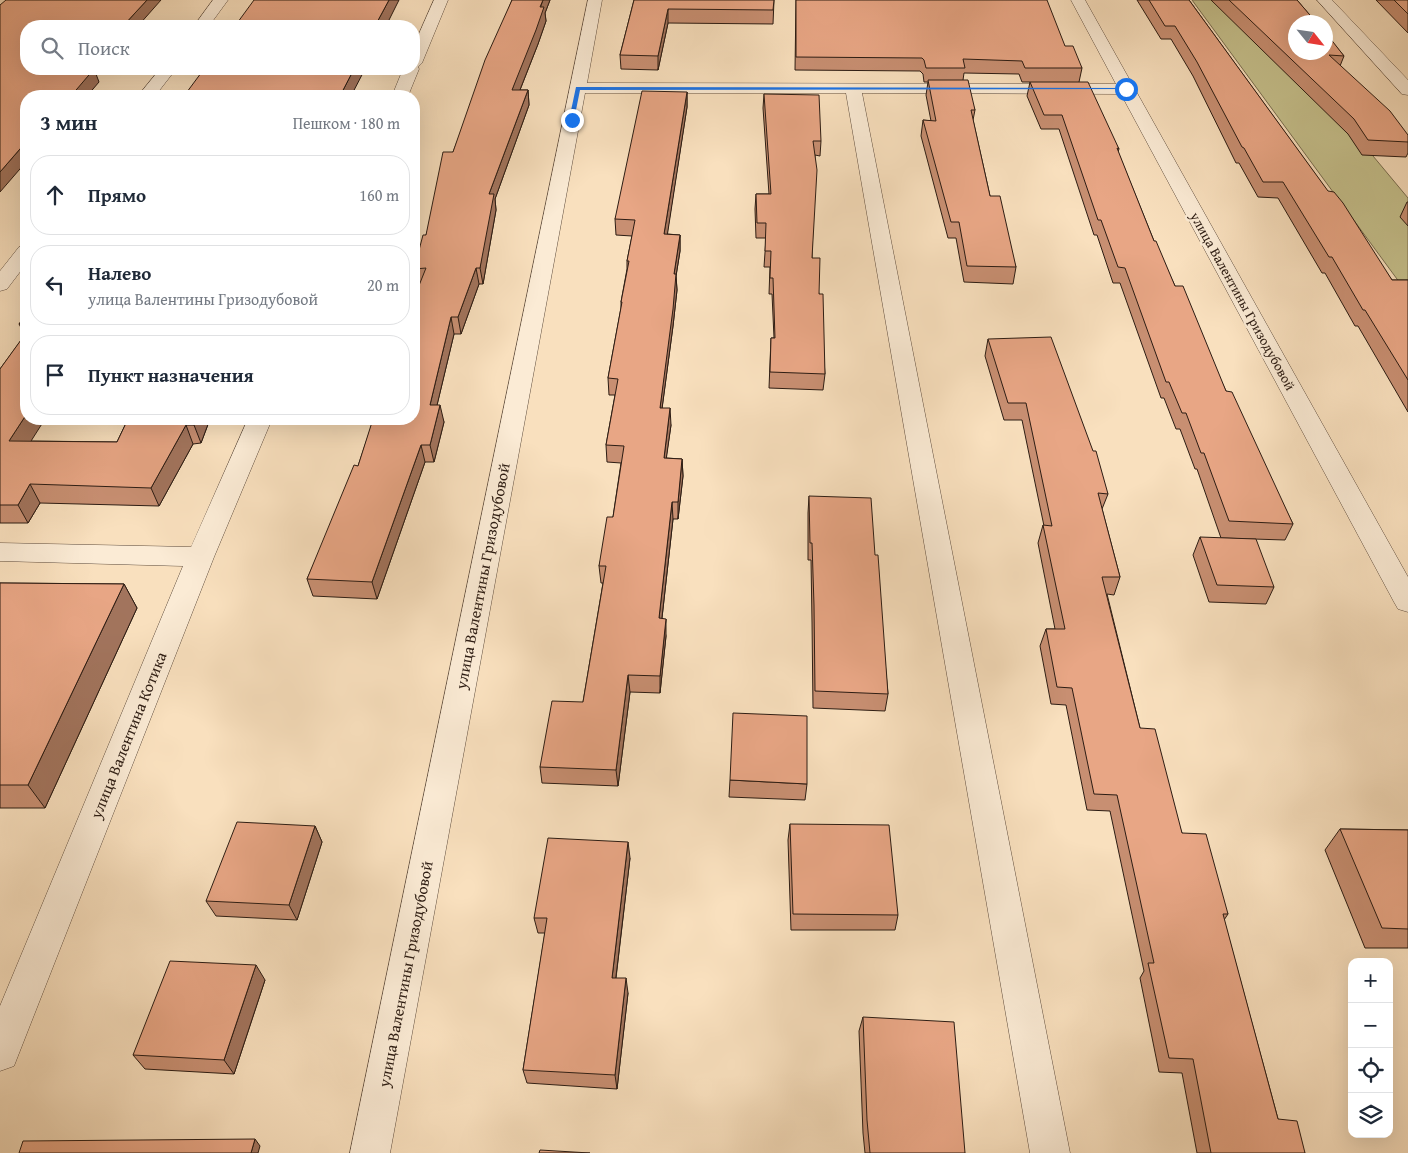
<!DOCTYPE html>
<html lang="ru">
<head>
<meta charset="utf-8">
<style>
	:root { --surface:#fff; --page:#f6f6f7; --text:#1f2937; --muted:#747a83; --line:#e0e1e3 }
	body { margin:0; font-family:"Gentium Book Plus",serif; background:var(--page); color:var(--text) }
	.controls { position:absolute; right:15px; bottom:15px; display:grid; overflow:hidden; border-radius:10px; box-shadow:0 5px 20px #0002 }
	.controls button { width:45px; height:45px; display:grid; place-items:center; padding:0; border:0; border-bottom:1px solid var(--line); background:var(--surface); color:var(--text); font:25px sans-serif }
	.compass { position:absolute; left:1288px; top:15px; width:45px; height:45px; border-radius:50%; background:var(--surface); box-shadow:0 5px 20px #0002; rotate:120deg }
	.stop { position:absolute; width:15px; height:15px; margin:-11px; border:4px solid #1a73e8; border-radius:50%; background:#fff }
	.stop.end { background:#1a73e8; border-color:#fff; box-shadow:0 1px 5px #0008 }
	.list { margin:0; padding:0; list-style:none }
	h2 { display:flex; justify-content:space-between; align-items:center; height:65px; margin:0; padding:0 20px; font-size:21px }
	h2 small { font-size:16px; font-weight:400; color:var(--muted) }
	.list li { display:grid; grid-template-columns:32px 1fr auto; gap:15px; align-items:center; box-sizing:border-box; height:80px; margin:0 10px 10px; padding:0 10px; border:1px solid var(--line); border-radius:20px }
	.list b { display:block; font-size:19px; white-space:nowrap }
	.list p { margin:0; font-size:16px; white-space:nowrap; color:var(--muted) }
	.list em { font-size:16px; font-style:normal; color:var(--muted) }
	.icon { flex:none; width:28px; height:28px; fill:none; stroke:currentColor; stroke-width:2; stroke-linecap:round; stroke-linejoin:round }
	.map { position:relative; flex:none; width:1408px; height:1153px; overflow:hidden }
	.search { position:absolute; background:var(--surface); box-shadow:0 5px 20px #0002; left:20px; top:20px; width:400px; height:55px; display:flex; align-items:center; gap:12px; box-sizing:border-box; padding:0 18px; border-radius:20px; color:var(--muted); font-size:19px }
	.panel { position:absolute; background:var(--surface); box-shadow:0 5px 20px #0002; left:20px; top:90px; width:400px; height:335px; border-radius:20px }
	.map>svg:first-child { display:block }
	.green { fill:#c5c08c; stroke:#786e50 }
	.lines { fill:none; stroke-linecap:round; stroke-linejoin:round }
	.minor-casing { stroke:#5f4d3e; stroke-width:1 }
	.minor { fill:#fbebd5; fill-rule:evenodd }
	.wall { fill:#c88f72; stroke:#2c1c13 }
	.shaded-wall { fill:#a2745d; stroke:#2c1c13 }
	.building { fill:#e8a685; stroke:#2c1c13 }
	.route { fill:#1a73e8 }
	.labels { text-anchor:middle; stroke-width:4.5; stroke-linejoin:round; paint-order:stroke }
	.far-street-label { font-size:14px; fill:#2c1c13; stroke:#fbebd5 }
	.street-label { font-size:16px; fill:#2c1c13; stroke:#fbebd5 }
</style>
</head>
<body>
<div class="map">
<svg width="1408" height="1153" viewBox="0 0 1408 1153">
	<rect width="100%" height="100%" fill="#f9e0be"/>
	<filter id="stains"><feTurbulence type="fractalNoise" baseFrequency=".004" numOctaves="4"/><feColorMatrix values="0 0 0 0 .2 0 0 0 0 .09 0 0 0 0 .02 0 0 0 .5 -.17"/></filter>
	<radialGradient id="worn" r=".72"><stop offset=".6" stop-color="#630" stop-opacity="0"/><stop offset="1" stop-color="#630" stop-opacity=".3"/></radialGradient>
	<polygon class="green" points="1192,0 1243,0 1408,198 1408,294"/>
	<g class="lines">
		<g class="minor-casing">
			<g id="minor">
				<polygon points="213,0 228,0 209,26 194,26"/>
				<polygon points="434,0 448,0 422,63 418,67 419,69 408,96 392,96 403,69 414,69 414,45"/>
				<polygon points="588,0 602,0 587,83 1116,84 1071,0 1085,0 1408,577 1408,612 1398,609 1394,602 1121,94 862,93 1070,1153 1030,1153 846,93 585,93 390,1153 350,1153"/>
				<polygon points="1317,0 1332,0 1408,80 1408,95 1402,94"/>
				<polygon points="160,69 176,69 155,96 138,96"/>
				<polygon points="26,245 26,264 7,289 0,291 0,271 19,247"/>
				<polygon points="248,419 272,419 214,557 14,1066 0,1071 0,1006 183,566 0,561 0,543 191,547"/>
			</g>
		</g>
		<use href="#minor" class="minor"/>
	</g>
	<g class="wall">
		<polygon points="512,0 550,0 545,13 546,21 538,44 520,90 528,90 529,105 495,199 496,210 483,284 479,284 461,334 454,334 437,405 444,422 434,462 425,462 377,599 313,596 307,579 358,466 419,285 417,285 414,269 426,235 453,152"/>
		<polygon points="634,0 774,0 773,24 668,23 658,70 621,69 620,55"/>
		<polygon points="796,0 1065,46 1082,68 1079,82 1119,149 1118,152 1154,241 1175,286 1226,391 1293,524 1285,540 1221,538 1197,469 1195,469 1180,429 1176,429 1164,398 1161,398 1120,283 1113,283 1097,235 1094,235 1059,129 1041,129 1027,96 1030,82 1022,82 1019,74 964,73 963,80 975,110 973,120 990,196 1016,267 1013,284 964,282 956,238 948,238 921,136 923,120 931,121 926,95 928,82 924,82 923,74 920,71 795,70"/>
		<polygon points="1137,0 1189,0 1392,280 1408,280 1408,412 1358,326 1355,326 1325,273 1322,273 1278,198 1258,197 1239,163 1236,163 1193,76 1171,39 1161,39"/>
		<polygon points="1211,0 1297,0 1344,56 1340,66 1408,135 1408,153 1406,157 1362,155 1348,134"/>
		<polygon points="1376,0 1408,0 1408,33"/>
		<polygon points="687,92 687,107 667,234 680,235 680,251 676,276 677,290 673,326 662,408 671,425 666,458 682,459 683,476 678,519 673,519 662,618 666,636 660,693 630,692 618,786 542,783 540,767 583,702 603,583 601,583 599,566 613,517 621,463 607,462 606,445 615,395 609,395 608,378 621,308 621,302 627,269 627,261 632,236 616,235 615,219"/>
		<polygon points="764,94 821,141 820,156 815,155 812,258 819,294 825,374 823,390 769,388 771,338 774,338 772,294 769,294 770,267 764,267 766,238 756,238 755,209 756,194 769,194 763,108"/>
		<polygon points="1407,202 1408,202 1408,226 1400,217"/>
		<polygon points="26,315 26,419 30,441 117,442 128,419 210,419 201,443 193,444 159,506 40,503 28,523 0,523 0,369 25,335 19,324"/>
		<polygon points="988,339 1108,494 1102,509 1120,577 1114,595 1107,594 1140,728 1182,833 1228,914 1224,920 1278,1119 1305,1153 1197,1153 1182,1073 1159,1072 1140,978 1144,971 1110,811 1087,810 1066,705 1051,704 1040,646 1046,629 1055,629 1038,543 1043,525 1044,526 1022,420 1004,420 985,356"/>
		<polygon points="809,496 875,555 888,694 885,711 813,708 812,622 811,560 808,560 808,513"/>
		<polygon points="1200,537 1274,587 1266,604 1209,602 1193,555"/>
		<polygon points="0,583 124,584 137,608 45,808 0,808"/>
		<polygon points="730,780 807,784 805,800 729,797"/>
		<polygon points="790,824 898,915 895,930 791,930 788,840"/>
		<polygon points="315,826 322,842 297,920 216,916 206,901"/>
		<polygon points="1340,829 1408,830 1408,948 1365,948 1325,850"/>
		<polygon points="630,858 616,978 628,993 617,1089 527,1083 523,1070 545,933 538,933 534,918"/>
		<polygon points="265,980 234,1074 145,1069 133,1055"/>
		<polygon points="863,1017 965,1153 865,1153 863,1133 859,1031"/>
	</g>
	<g class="shaded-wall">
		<polygon points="147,0 161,0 138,26 123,26"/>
		<polygon points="389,0 399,0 386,26 375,26"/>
		<polygon points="543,0 550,0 545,13 546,21 538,44 514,105 512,90"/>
		<polygon points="668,9 668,23 658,70 658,56"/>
		<polygon points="85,69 101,69 96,74 99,82 87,96 71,96"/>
		<polygon points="354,69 365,69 351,96 340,96"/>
		<polygon points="528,90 529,105 495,199 496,210 483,284 480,268 489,194"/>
		<polygon points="687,92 687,107 665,250 664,234"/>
		<polygon points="26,142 26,162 0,192 0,172"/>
		<polygon points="680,235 680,251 676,276 677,290 673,326 660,424 660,408 674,274"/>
		<polygon points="476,268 479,284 461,334 458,317"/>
		<polygon points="451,317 454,334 433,422 430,405"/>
		<polygon points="440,405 444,422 434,462 430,445"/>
		<polygon points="670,408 671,425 664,475 664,458"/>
		<polygon points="26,415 26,419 45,419 19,460 9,441"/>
		<polygon points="196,419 210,419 201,443 194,425"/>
		<polygon points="186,425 193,444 159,506 151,488"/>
		<polygon points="421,445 425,462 377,599 372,582"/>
		<polygon points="682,459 683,476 678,519 678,502"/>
		<polygon points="30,484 40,503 28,523 18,505"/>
		<polygon points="672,502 673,519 660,635 659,618"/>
		<polygon points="124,584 137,608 45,808 28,785"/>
		<polygon points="666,619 666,636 660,693 660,676"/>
		<polygon points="628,675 630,692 618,786 616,770"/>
		<polygon points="315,826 322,842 297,920 289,905"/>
		<polygon points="628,842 630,858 614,993 612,978"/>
		<polygon points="256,965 265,980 234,1074 224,1060"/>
		<polygon points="626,978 628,993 617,1089 615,1075"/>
		<polygon points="255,1139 260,1146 258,1153 251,1153"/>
	</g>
	<g class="building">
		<polygon points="6,0 147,0 123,26 26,26 26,69 94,69 71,96 26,96 26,142 0,172 0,5"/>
		<polygon points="254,0 389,0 375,26 235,26"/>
		<polygon points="512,0 543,0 540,7 544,7 536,30 512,90 528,90 489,194 494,194 480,268 476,268 458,317 451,317 430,405 440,405 430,445 421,445 372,582 307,579 354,465 358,466 373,419 414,419 414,298 426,268 414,269 423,235 426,235 443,152 453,152 485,60"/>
		<polygon points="634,0 774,0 773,10 668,9 658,56 620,55"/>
		<polygon points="796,0 1047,0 1065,46 1073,46 1082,68 1025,68 1022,61 963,59 965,68 926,68 924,60 922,58 796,57"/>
		<polygon points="1149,0 1189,0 1328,191 1334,192 1343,203 1392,280 1408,280 1408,380 1365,310 1363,310 1332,257 1329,257 1283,182 1263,182 1244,148 1242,147 1197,62 1175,26 1165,26"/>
		<polygon points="1229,0 1297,0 1316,22 1296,22 1296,52 1326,52 1326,33 1344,56 1329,55 1390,111 1408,135 1408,142 1368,140 1354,119"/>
		<polygon points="1394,0 1408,0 1408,14"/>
		<polygon points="204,69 354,69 340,96 184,96"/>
		<polygon points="928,80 968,80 975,110 971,110 990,196 1000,196 1016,267 967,266 959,222 951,222 923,120 936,121"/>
		<polygon points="1030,82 1088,82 1119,149 1117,148 1154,241 1156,241 1175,286 1183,286 1226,391 1232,392 1293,524 1229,521 1204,453 1201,453 1186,413 1182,413 1169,382 1166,382 1125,268 1118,267 1101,220 1098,220 1062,115 1044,115"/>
		<polygon points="642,91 687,92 664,234 680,235 674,274 676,274 673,309 660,408 670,408 664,458 682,459 678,502 672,502 659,618 666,619 660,676 628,675 616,770 540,767 552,701 583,702 606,566 599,566 607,517 613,517 624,446 606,445 618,379 608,378 622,302 621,302 629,261 627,261 635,220 615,219"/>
		<polygon points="764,94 819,95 821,141 813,141 817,170 812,258 820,258 819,294 823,294 825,374 770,372 771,338 775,338 773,278 770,278 771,251 765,251 766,223 757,223 756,194 771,194"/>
		<polygon points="26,315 26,324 19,324"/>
		<polygon points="26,333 26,415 9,441 117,442 128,419 196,419 194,425 186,425 151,488 30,484 18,505 0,505 0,369"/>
		<polygon points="1051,337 1093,451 1096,451 1108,494 1098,493 1120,577 1102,577 1140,728 1155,729 1182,833 1206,834 1228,914 1223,914 1278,1119 1297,1121 1305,1153 1211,1153 1193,1059 1169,1058 1148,963 1154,963 1117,795 1094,794 1072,688 1057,687 1046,629 1065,629 1043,525 1052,526 1026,403 1008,403 988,339"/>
		<polygon points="809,496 871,498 875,555 878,555 888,694 815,691 814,605 812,543 810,543"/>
		<polygon points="1200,537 1256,539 1274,587 1217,585"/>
		<polygon points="0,583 124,584 28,785 0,785"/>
		<polygon points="733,713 807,716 807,784 730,780"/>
		<polygon points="237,822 315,826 289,905 206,901"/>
		<polygon points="790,824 889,825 898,915 793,914"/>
		<polygon points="1340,829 1408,830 1408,929 1382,928"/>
		<polygon points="548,838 628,842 612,978 626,978 615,1075 523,1070 547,918 534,918"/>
		<polygon points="170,961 256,965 224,1060 133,1055"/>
		<polygon points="863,1017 954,1022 965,1153 870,1153 867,1120"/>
		<polygon points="255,1139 251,1153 19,1153 23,1141"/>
		<polygon points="540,1150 590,1153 539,1153"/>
	</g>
	<polygon class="route" points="576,87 1126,88 1129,89 580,90 574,120 572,122 569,120"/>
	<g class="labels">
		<g class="far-street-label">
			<text transform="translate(1243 301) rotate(61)" y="5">улица Валентины Гризодубовой</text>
		</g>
		<g class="street-label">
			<text transform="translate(482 576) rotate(-79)" y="6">улица Валентины Гризодубовой</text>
			<text transform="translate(128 735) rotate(-68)" y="6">улица Валентина Котика</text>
			<text transform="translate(405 974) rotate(-79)" y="6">улица Валентины Гризодубовой</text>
		</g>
	</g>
	<rect width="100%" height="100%" filter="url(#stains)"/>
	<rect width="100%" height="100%" fill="url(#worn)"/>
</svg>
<div class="controls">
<button>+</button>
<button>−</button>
<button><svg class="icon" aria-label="locate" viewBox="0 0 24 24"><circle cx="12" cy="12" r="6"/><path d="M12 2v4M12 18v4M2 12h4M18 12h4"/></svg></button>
<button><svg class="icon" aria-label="layers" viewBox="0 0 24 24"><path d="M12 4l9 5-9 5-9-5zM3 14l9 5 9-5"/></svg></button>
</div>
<svg class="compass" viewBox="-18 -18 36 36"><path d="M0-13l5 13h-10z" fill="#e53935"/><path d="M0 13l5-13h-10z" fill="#747a83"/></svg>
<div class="stop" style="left:1126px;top:89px"></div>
<div class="stop end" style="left:572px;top:120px"></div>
<div class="search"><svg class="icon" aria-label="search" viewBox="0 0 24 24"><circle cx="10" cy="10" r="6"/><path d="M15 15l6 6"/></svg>Поиск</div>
<section class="panel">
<h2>3 мин<small>Пешком · 180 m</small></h2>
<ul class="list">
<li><svg class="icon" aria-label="ahead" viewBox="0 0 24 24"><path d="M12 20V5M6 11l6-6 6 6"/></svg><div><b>Прямо</b></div><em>160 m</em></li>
<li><svg class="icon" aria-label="left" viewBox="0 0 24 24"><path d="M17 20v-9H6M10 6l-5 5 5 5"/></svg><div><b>Налево</b><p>улица Валентины Гризодубовой</p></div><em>20 m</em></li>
<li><svg class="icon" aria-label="arrive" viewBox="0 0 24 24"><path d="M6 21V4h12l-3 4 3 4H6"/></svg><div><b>Пункт назначения</b></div></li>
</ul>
</section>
</div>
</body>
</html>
